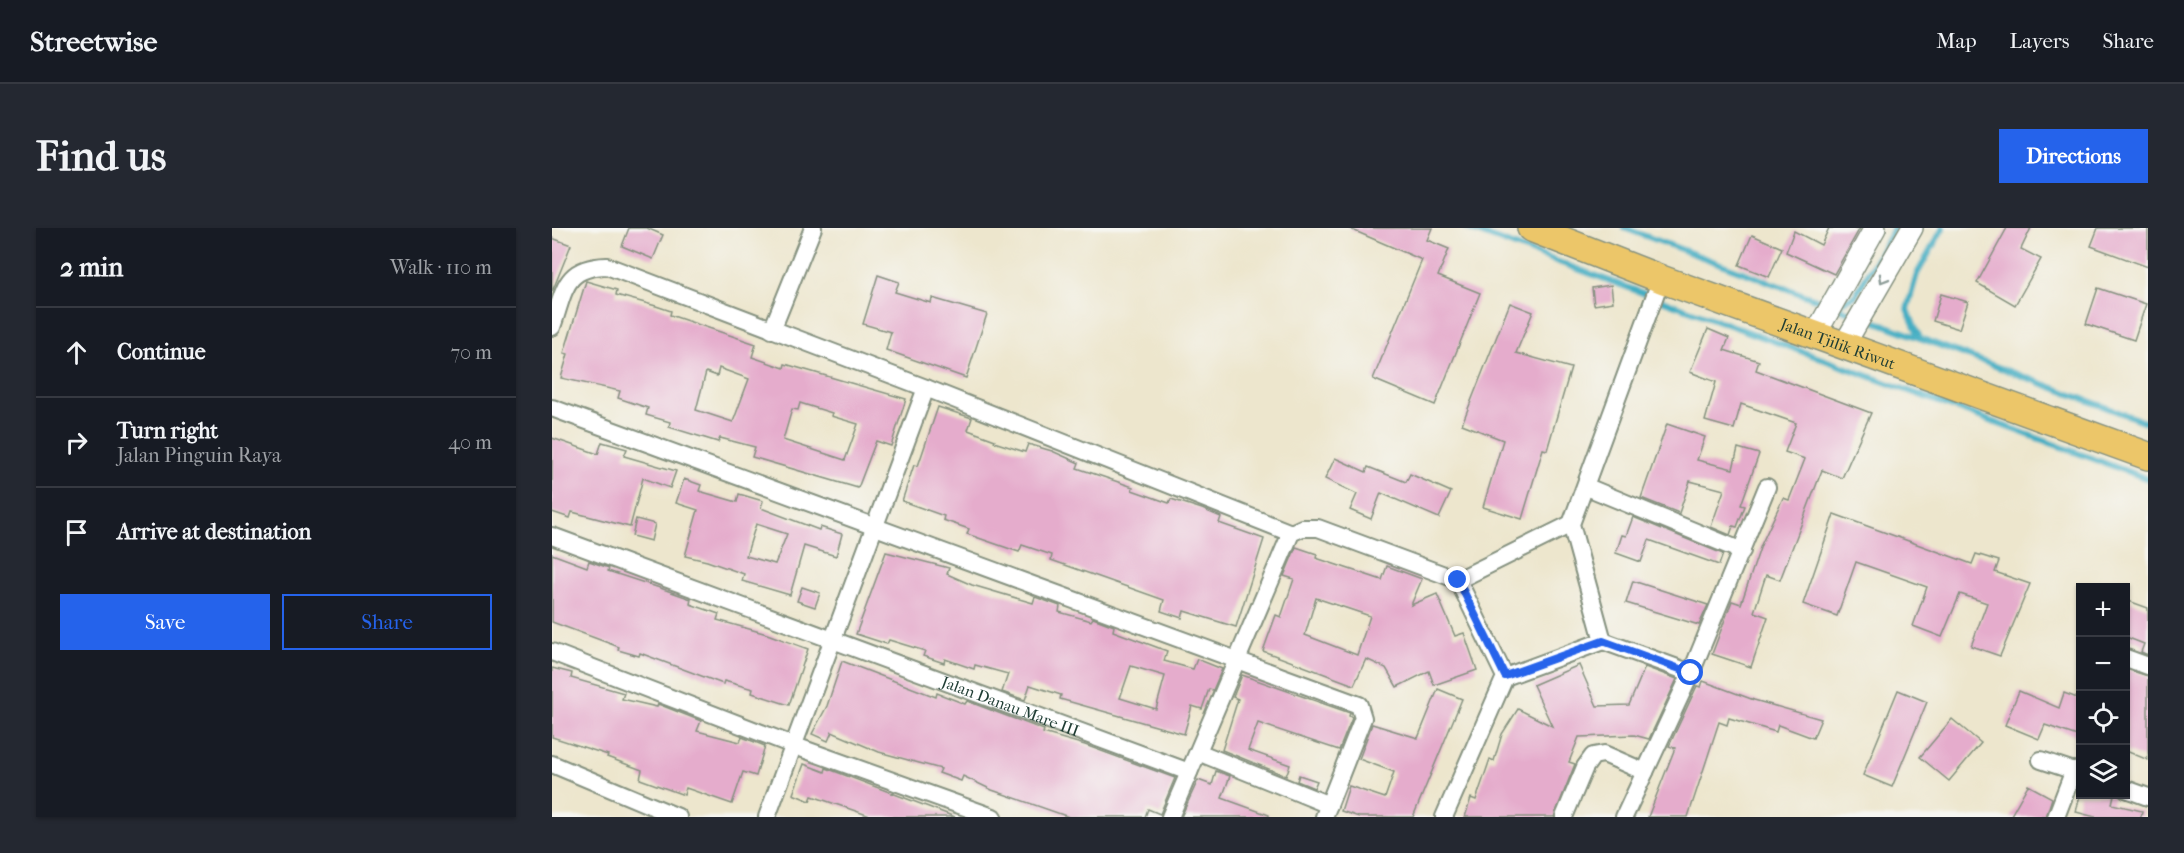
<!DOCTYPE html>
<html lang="en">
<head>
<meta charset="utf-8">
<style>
	:root { --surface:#171b24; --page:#242831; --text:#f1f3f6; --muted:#9ea1a6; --line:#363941; --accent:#2563eb }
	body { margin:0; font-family:"IM FELL French Canon",serif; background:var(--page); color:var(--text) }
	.controls { position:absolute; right:18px; bottom:18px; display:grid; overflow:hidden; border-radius:0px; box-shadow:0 2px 4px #0004 }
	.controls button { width:54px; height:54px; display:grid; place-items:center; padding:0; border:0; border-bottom:2px solid var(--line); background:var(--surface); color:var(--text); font:30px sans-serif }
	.stop { position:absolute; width:18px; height:18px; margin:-14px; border:4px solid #2563eb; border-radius:50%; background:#fff }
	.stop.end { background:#2563eb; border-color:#fff; box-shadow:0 2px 6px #0008 }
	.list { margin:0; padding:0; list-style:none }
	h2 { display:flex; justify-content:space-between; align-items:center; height:78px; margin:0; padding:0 24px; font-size:26px }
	h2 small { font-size:20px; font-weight:400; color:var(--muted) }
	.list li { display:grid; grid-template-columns:39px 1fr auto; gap:18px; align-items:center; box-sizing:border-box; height:90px; padding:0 24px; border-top:2px solid var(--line) }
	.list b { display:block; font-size:22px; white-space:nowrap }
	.list p { margin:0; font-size:20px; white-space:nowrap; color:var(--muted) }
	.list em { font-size:20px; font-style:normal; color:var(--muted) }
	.actions { display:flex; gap:12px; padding:18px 24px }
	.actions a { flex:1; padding:14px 0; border:2px solid var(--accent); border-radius:0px; text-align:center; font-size:21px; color:var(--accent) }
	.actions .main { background:var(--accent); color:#fff }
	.icon { flex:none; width:33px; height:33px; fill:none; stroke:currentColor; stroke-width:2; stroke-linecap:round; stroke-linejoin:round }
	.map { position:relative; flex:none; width:1596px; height:589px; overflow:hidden; border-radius:0px }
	header { display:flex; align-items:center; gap:36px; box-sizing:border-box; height:84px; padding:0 30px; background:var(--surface); border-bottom:2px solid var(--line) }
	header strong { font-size:28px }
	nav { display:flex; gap:33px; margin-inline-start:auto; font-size:21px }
	.intro { display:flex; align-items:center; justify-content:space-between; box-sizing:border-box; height:144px; padding:0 36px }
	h1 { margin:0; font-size:42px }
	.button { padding:15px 27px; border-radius:0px; background:var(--accent); color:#fff; font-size:21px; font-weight:700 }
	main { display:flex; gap:36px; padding:0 36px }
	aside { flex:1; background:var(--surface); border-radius:0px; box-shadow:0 2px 4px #0004 }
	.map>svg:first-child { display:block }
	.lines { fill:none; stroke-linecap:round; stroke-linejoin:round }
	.stream { stroke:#44aec3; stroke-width:6 }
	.building { fill:#e5accc; fill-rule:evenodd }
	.minor-casing { stroke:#869280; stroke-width:20 }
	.tertiary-casing { stroke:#869280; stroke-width:24 }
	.trunk-casing { stroke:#869280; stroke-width:30 }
	.minor { stroke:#fff; stroke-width:16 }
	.tertiary { stroke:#fff; stroke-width:21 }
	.trunk { stroke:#ecc669; stroke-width:27 }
	.oneway { stroke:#8f9e9a }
	.route { stroke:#2563eb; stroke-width:8 }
	.labels { text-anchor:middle; stroke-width:4.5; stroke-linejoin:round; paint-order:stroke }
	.street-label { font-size:16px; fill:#1f3d34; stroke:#f6f6f2 }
</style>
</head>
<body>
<header>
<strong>Streetwise</strong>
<nav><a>Map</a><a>Layers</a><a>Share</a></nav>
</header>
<div class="intro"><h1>Find us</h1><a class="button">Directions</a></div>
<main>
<aside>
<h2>2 min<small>Walk · 110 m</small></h2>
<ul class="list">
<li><svg class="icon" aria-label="ahead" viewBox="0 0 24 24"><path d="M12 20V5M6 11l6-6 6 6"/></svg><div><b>Continue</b></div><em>70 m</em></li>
<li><svg class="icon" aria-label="right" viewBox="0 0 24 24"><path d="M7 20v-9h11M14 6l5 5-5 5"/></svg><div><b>Turn right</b><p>Jalan Pinguin Raya</p></div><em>40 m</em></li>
<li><svg class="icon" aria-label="arrive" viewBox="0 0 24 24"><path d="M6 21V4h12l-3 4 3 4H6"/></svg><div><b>Arrive at destination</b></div></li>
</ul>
<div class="actions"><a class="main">Save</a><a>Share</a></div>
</aside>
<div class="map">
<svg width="1596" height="589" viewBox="0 0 1596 589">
	<rect width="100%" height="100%" fill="#f6f6f2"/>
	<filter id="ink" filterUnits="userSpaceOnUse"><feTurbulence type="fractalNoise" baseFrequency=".0167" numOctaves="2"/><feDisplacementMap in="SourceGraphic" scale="12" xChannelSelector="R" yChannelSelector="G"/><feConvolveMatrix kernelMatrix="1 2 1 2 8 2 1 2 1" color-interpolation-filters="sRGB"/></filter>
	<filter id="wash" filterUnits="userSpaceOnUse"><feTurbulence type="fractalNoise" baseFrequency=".008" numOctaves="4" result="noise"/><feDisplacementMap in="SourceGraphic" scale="24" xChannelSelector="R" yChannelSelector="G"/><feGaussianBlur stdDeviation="1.35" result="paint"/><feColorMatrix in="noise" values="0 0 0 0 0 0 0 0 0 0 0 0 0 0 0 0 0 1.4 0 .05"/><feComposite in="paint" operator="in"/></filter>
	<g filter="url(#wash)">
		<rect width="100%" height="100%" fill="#ede6cd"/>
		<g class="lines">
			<g class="stream">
				<polyline points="914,0 1596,251"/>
				<polyline points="1072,0 1596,195"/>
				<polyline points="1289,74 1303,68 1342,0"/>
				<polyline points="1368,110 1355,81 1365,46 1391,0"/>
			</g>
		</g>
		<g id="blocks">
			<g class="building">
				<polygon points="77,0 95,0 111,7 101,31 70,18"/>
				<polygon points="796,0 880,0 875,12 897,21 886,48 928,65 883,177 821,151 870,32"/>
				<polygon points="1277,0 1308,0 1282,46 1234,24 1242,3 1269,17"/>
				<polygon points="1455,0 1479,0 1469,21 1489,31 1463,77 1425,55"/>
				<polygon points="1546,0 1596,0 1596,39 1539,18"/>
				<polygon points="1200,7 1230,20 1217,49 1187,37"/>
				<polygon points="0,10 19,17 0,64"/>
				<polygon points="326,47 347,54 343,64 379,75 380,70 435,86 414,150 334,122 339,104 311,96"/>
				<path d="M 34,53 L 65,62 L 64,67 L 104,78 L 119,83 L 118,87 L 204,116 L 200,129 L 232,140 L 233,136 L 354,171 L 339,218 L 324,213 L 306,260 L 200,229 L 203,219 L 168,210 L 166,214 L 117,199 L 118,194 L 94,187 L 96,180 L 66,170 L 68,163 L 9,150 L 16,126 L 12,125 ZM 167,140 L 197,151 L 181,194 L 144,182 L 154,144 L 165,148 ZM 248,175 L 280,185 L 279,188 L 306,196 L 293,232 L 231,212 L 240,181 L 246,182 Z"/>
				<polygon points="1059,57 1061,74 1042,77 1040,60"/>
				<polygon points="1546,60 1594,76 1582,112 1534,96"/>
				<polygon points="1389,66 1416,74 1407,101 1381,93"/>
				<polygon points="958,75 981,84 964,125 1019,140 995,222 991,221 970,291 931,279 951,212 910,196"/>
				<polygon points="1156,101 1177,110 1172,122 1207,133 1204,142 1319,185 1290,250 1270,242 1228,352 1214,347 1202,384 1216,389 1199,439 1160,426 1180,373 1189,376 1209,317 1231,270 1237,272 1253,231 1233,224 1244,195 1189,176 1182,201 1153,193 1164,154 1138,144"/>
				<polygon points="386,179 420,190 416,202 443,212 442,214 473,224 476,216 500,223 527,235 525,240 581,259 580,262 617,275 619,271 650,281 669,289 667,295 712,311 684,399 632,383 630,390 609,383 612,372 499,332 500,327 470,317 467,324 415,306 417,301 391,292 392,288 350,273 362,237 366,238"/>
				<polygon points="1115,196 1153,209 1145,232 1181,241 1186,220 1207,226 1189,277 1193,278 1185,299 1181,298 1178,307 1159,299 1172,262 1138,253 1127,285 1089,270"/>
				<polygon points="0,210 46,226 50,214 75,221 72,228 124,243 118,260 91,250 78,299 20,284 18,290 0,284"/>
				<polygon points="783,230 814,244 816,239 854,254 858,246 899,264 887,290 829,265 819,291 798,282 805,266 773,251"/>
				<path d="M 132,251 L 149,257 L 147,263 L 185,274 L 187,266 L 211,273 L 209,280 L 267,302 L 268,299 L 290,306 L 284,328 L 252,318 L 238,367 L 190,353 L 192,346 L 155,333 L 133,328 L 146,282 L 124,275 ZM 204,296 L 235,306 L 223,336 L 194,328 Z"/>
				<polygon points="1282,286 1420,336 1424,326 1447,333 1443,344 1478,356 1448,428 1419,418 1435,375 1408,366 1390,409 1361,398 1375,359 1304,334 1285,388 1251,376"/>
				<polygon points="1081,289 1171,326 1167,337 1097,312 1089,334 1064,325 1070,307 1074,308"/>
				<polygon points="84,291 103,296 99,313 80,308"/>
				<path d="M 744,319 L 765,326 L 764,330 L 830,352 L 835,338 L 870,351 L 859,377 L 885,366 L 903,408 L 912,405 L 925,442 L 882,457 L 877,443 L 845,459 L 834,440 L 814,431 L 802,457 L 711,423 L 724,387 L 729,389 L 742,351 L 732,348 ZM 764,370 L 818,388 L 805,427 L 753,407 Z"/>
				<path d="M 334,324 L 397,340 L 395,346 L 420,357 L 481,375 L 483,369 L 508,378 L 507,384 L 539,393 L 541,390 L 562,398 L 561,403 L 615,423 L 612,433 L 641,441 L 645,431 L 670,441 L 661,462 L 657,461 L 650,481 L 640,478 L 632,506 L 508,471 L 509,467 L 478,457 L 473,472 L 450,464 L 456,446 L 423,437 L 422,441 L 393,431 L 392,435 L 371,428 L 373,423 L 337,412 L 335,416 L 304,406 ZM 579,438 L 613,448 L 604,481 L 568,470 Z"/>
				<polygon points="0,326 35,339 37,333 57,340 56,343 111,361 139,371 138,376 167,386 165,392 215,406 256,421 237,477 200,465 201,461 172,453 171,456 88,425 87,428 66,422 67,419 0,394"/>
				<polygon points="1081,353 1156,377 1147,397 1074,375"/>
				<polygon points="250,359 268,365 263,379 245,373"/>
				<polygon points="1574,372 1596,380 1596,427 1589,424 1592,416 1574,409"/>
				<polygon points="290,433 384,469 385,465 413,476 415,473 492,502 491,505 533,517 623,550 608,586 596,581 593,589 517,589 440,562 411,548 409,553 387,545 389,541 327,524 280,504 276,513 260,506 275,478"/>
				<polygon points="1027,437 1045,478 1077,477 1093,439 1125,451 1097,511 1082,507 1027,509 1017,534 1023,536 1002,589 913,589 919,570 924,572 938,531 942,533 950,506 966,481 1000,498 981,457"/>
				<polygon points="0,440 20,445 19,450 72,465 70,471 105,479 106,476 149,493 145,503 188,514 190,509 213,518 204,548 191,544 180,576 134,560 132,567 88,551 90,542 55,529 56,527 0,509"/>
				<polygon points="1574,441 1596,448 1596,532 1574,523"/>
				<polygon points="690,447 798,485 797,488 800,490 787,522 706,495 696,522 738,537 734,548 670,522 686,471 681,469"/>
				<polygon points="1151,453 1202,472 1269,491 1261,510 1226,497 1224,504 1177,490 1175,497 1167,494 1136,589 1096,589 1123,520 1117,518 1145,458 1149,459"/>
				<polygon points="886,461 910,471 861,589 807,589 789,583 797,558 833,570 842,544 807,531 820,496 866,510"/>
				<polygon points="1346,462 1375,474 1340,559 1311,547"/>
				<polygon points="1467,463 1507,480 1512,465 1528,471 1528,509 1493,497 1487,511 1453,497"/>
				<polygon points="1400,491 1429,515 1397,553 1368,529"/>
				<polygon points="252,536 273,544 274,540 403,589 321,589 260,568 258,573 241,566"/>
				<polygon points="664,543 678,548 670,570 717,587 717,589 629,589 646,552 660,557"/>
				<polygon points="747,547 765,553 762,560 745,553"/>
				<polygon points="1476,557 1500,570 1494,589 1458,589"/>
				<polygon points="1528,567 1562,567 1560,576 1590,583 1589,589 1543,589 1524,584"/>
			</g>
		</g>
	</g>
	<g filter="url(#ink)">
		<use href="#blocks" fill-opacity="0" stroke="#869280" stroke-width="1.5"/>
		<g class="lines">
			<g class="minor-casing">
				<g id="minor">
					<polyline points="1109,51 1019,296 1051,413 1139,445"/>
					<path d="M 0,99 C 13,63 11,39 55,38 L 374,160 L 739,305"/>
					<polyline points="220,102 261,0"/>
					<polyline points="0,180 807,477 811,490 772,589"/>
					<polyline points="1035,259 1190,323"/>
					<path id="s1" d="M 0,308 L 637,544"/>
					<polyline points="0,424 243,518 441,589"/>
					<polyline points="1574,430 1596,438"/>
					<polyline points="953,449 1051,413"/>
					<polyline points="646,524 777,577"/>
					<polyline points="1489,532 1528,545"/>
					<polyline points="0,536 126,589"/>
					<polyline points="1574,561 1596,569"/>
					<polyline points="215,589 374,160"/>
					<polyline points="618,589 739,305 750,300 766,300 906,352 1019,296"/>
					<polyline points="892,589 953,449 906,352"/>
					<polyline points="1012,589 1033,539 1041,528 1052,526 1093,544"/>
					<polyline points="1072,589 1139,445 1215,259"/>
					<polyline points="1504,589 1522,542"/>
				</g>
			</g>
			<g class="tertiary-casing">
				<g id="tertiary">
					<polyline points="1263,107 1323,0"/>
					<polyline points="1292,117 1360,0"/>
				</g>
			</g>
			<g class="trunk-casing">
				<g id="trunk">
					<path id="s2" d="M 979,0 L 1109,51 L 1596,228"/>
				</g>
			</g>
			<use href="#minor" class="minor"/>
			<use href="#tertiary" class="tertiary"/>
			<use href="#trunk" class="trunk"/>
		</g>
		<defs><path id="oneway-chevron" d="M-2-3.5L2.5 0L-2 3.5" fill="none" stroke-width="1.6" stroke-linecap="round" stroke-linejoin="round" transform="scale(1.5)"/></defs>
		<use class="oneway" href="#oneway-chevron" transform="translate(1331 51) rotate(120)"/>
	</g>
	<g class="lines" filter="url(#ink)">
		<polyline class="route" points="906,352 953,448 1051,413 1139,445"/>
	</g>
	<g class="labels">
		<g class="street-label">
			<text dy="6" stroke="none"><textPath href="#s2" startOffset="328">Jalan Tjilik Riwut</textPath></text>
			<text dy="6" stroke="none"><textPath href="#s1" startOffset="489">Jalan Danau Mare III</textPath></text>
		</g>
	</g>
</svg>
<div class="controls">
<button>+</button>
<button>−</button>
<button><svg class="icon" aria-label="locate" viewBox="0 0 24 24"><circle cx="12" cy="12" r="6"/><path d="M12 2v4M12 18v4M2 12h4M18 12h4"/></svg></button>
<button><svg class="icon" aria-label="layers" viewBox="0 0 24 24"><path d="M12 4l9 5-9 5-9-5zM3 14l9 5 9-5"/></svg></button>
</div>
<div class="stop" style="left:1139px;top:445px"></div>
<div class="stop end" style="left:906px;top:352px"></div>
</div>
</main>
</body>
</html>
